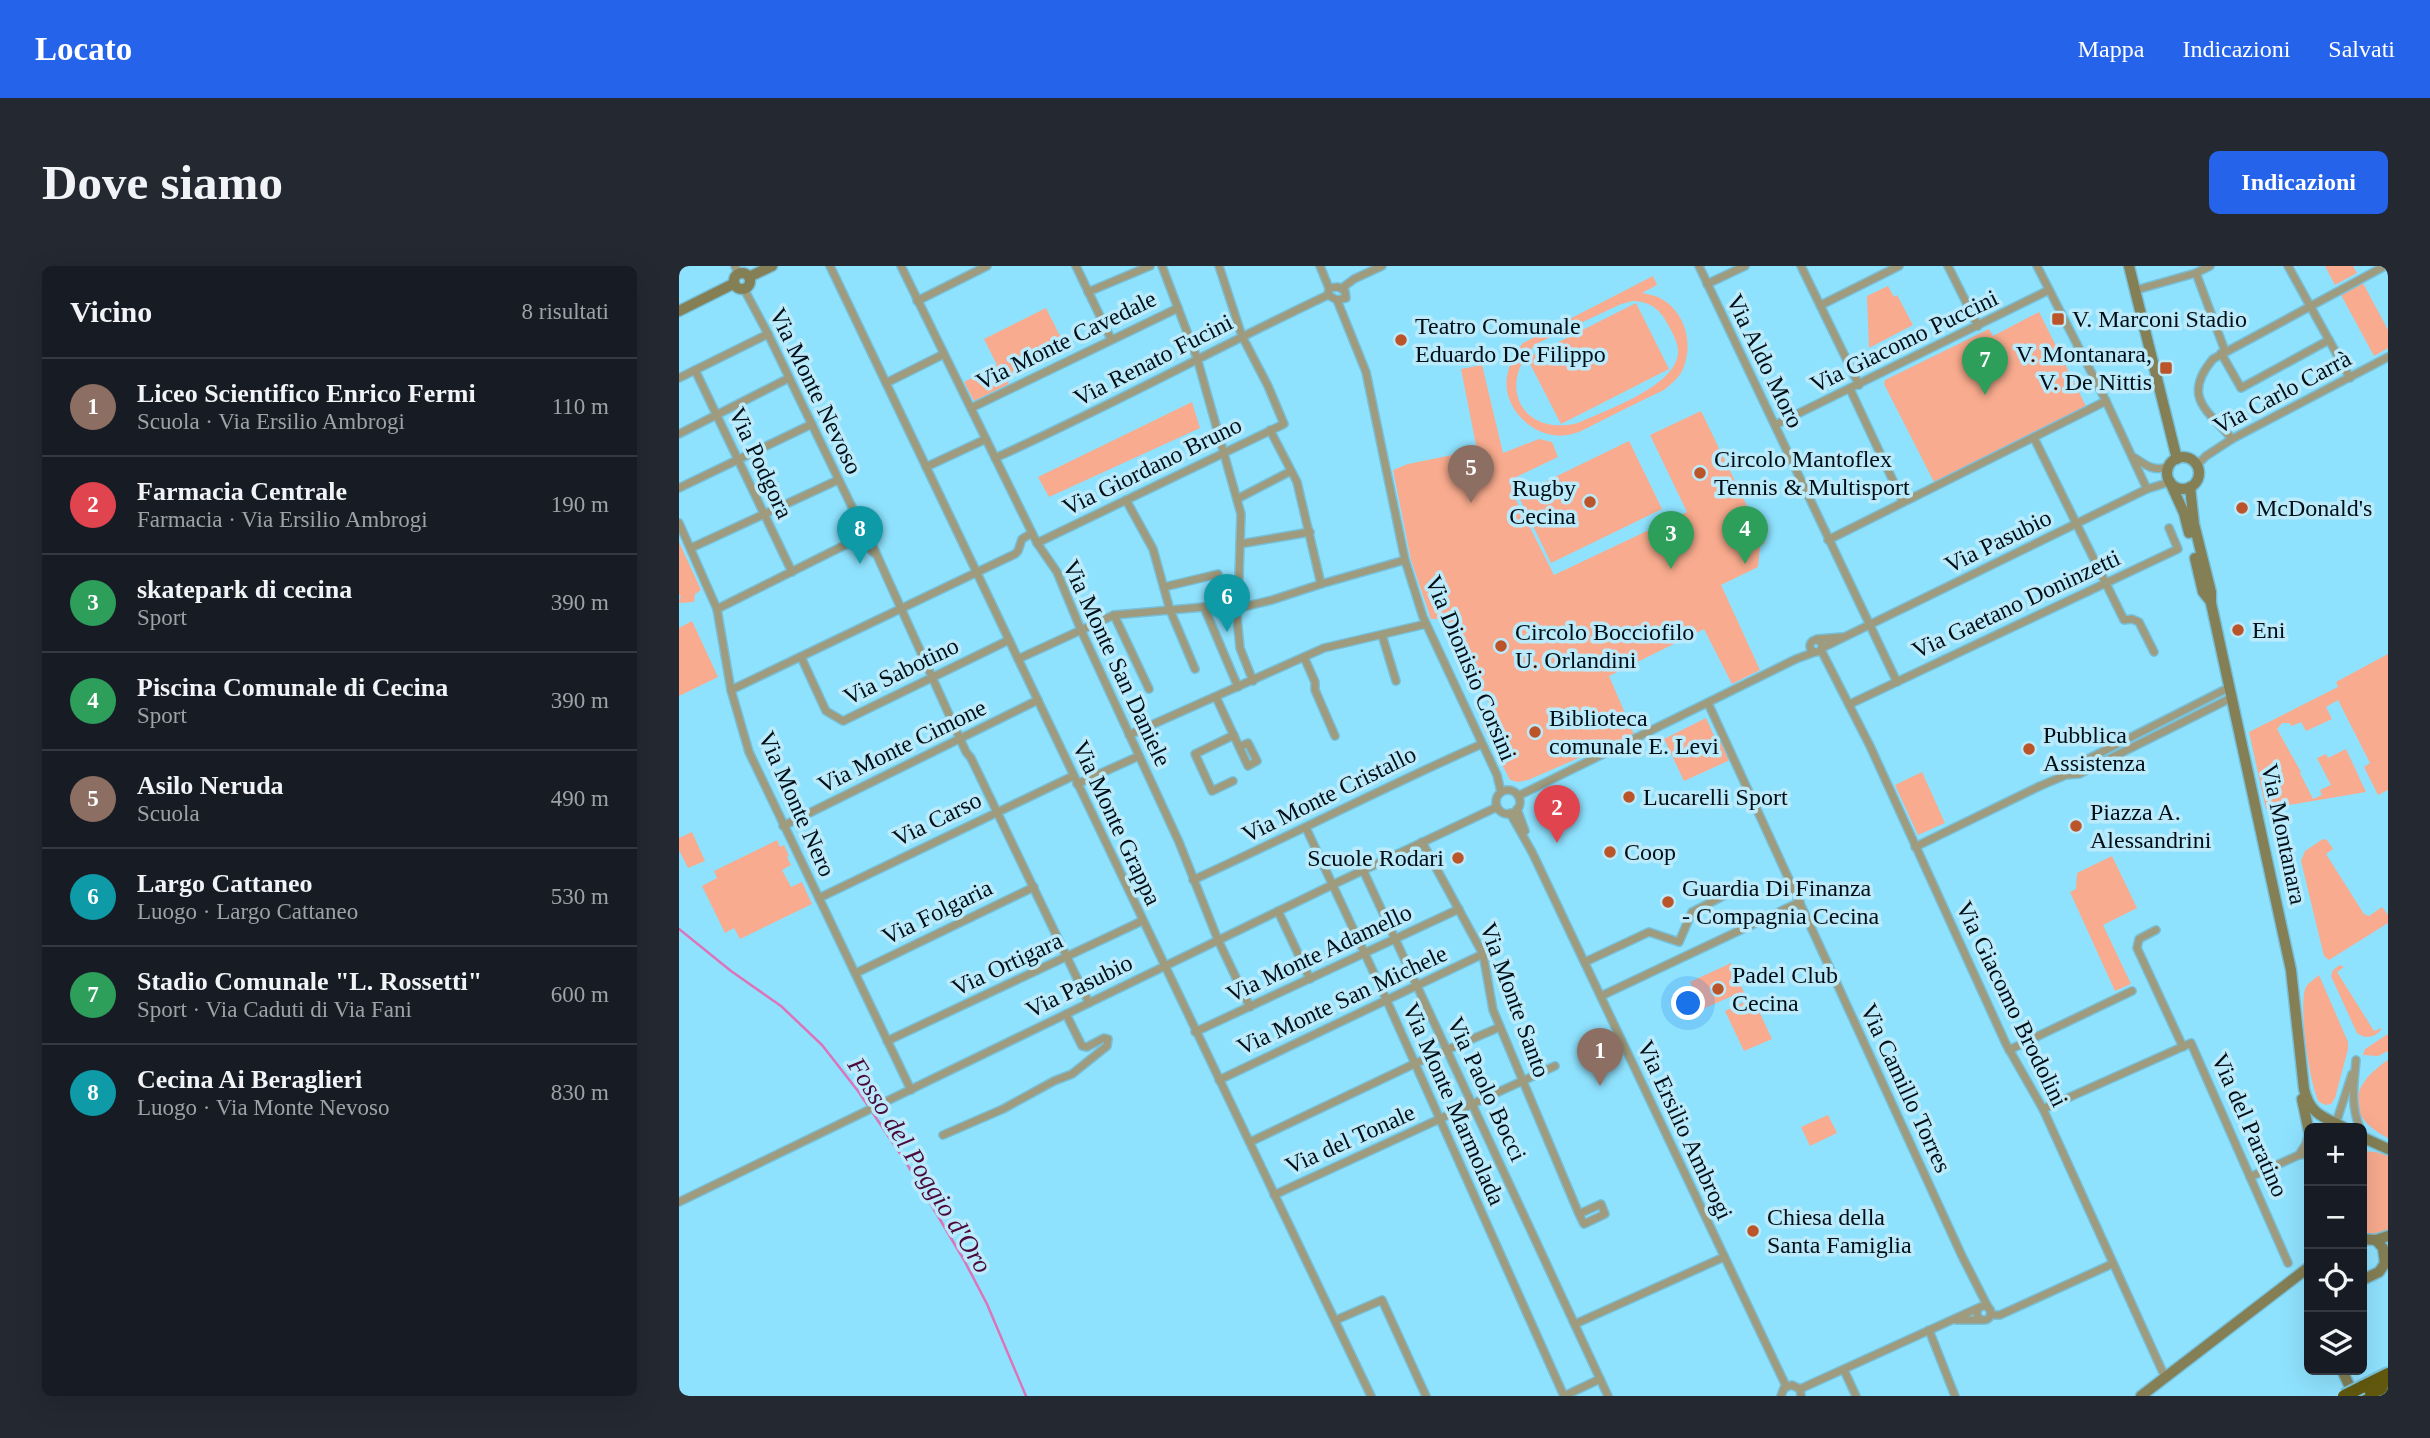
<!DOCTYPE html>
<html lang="it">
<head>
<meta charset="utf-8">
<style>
	:root { --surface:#171b24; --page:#242831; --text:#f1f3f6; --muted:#9ea1a6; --line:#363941; --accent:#2563eb }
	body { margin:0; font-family:"Times New Roman",serif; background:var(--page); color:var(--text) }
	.controls { position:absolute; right:21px; bottom:21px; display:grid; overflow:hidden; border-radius:10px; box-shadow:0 7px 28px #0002 }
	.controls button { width:63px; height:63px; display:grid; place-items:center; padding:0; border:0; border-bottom:2px solid var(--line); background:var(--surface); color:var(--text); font:35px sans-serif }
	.you { position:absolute; left:1010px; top:738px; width:24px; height:24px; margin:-18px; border:5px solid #fff; border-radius:50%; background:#1a73e8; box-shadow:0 0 0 10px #1a73e833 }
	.badge { display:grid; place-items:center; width:46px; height:46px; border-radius:50%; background:var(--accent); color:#fff; font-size:23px; font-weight:700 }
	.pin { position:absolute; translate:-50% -58px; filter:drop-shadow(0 2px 4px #0008) }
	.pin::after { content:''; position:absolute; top:37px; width:24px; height:21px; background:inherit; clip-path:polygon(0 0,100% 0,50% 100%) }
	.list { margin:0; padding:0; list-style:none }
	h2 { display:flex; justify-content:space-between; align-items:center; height:91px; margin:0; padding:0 28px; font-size:30px }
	h2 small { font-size:23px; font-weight:400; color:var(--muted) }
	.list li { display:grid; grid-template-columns:46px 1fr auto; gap:21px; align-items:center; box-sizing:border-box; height:98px; padding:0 28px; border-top:2px solid var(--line) }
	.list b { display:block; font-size:26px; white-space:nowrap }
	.list p { margin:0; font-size:23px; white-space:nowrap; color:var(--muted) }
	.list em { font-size:23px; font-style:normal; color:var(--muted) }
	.icon { flex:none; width:38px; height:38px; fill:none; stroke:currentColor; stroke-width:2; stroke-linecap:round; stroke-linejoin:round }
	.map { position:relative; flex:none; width:1709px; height:1130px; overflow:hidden; border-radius:10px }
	header { display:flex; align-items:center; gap:42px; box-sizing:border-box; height:98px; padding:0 35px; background:var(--accent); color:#fff }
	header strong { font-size:33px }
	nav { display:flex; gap:38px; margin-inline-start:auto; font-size:24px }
	.intro { display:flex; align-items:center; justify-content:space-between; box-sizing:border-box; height:168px; padding:0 42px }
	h1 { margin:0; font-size:49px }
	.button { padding:18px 32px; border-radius:10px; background:var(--accent); color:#fff; font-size:24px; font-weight:700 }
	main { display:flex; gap:42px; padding:0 42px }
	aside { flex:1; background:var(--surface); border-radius:10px; box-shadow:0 7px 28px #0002 }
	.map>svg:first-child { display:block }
	.green { fill:#f8ab8e; fill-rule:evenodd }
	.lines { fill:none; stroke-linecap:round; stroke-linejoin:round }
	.stream { stroke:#dc74b9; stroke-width:2.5 }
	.street-casing { stroke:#78c0d9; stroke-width:10 }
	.secondary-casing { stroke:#78c0d9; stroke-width:13 }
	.highway-casing { stroke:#78c0d9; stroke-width:16 }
	.street { stroke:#9e9b7e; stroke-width:7 }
	.secondary { stroke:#847f54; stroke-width:10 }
	.highway { stroke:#62590f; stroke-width:12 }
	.highway-bridge-casing { stroke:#78c0d9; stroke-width:16; stroke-linecap:butt }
	.highway-bridge { stroke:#62590f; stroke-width:12 }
	.poi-dot { fill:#bb5429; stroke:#bbeafb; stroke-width:2.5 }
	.labels { text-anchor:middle; stroke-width:7; stroke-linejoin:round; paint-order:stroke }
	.poi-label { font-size:24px; fill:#000f17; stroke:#bbeafb; text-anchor:start }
	.street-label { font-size:24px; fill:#000f17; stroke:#bbeafb }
	.water-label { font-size:26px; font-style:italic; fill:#4b093a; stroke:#bbeafb }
</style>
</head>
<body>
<header>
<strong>Locato</strong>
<nav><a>Mappa</a><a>Indicazioni</a><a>Salvati</a></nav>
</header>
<div class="intro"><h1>Dove siamo</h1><a class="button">Indicazioni</a></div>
<main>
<aside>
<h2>Vicino<small>8 risultati</small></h2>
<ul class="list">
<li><span class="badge" style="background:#8d6e63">1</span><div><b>Liceo Scientifico Enrico Fermi</b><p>Scuola · Via Ersilio Ambrogi</p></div><em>110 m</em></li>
<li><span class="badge" style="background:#e0444e">2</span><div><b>Farmacia Centrale</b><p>Farmacia · Via Ersilio Ambrogi</p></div><em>190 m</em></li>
<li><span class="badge" style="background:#2e9e5b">3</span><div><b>skatepark di cecina</b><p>Sport</p></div><em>390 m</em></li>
<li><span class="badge" style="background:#2e9e5b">4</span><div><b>Piscina Comunale di Cecina</b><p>Sport</p></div><em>390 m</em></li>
<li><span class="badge" style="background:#8d6e63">5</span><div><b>Asilo Neruda</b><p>Scuola</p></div><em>490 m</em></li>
<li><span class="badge" style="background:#0f9aa8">6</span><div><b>Largo Cattaneo</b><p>Luogo · Largo Cattaneo</p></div><em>530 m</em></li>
<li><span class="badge" style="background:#2e9e5b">7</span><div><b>Stadio Comunale &quot;L. Rossetti&quot;</b><p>Sport · Via Caduti di Via Fani</p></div><em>600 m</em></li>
<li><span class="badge" style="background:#0f9aa8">8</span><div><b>Cecina Ai Beraglieri</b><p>Luogo · Via Monte Nevoso</p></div><em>830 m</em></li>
</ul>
</aside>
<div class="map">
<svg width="1709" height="1130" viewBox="0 0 1709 1130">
	<rect width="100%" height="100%" fill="#8fe2fe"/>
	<g class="green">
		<polygon points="1646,0 1674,0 1678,7 1656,19"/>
		<path d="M 974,10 L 978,19 L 963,27 C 968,28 974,29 979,31 C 1006,44 1015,77 1004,103 C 1000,112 992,118 985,124 C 964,134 943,144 922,155 C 913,159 903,166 893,168 C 868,175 842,159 832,137 C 822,116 830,94 844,77 ZM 954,35 C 971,36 980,42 988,57 C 993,66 1000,77 999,88 C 995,121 927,144 899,157 C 843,171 816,119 857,78 L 942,38 Z"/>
		<polygon points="1684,17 1709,64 1709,82 1695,90 1662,29"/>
		<polygon points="1209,20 1215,31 1218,29 1234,59 1190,82 1188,30"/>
		<polygon points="957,37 990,103 882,158 848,92"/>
		<polygon points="367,42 387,82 327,112 330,118 295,135 285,116 318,99 305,73"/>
		<polygon points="1360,46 1407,140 1255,216 1205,118 1206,114 1310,63 1314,70"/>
		<polygon points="803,99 824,187 860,173 873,176 879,191 831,214 833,226 875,309 1008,246 971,169 1022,145 1086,277 1081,280 1079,301 1042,319 1081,404 1053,418 1025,363 930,410 955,468 849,514 839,516 831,514 803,459 811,440 768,353 752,353 732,294 714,204 729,198 798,184 782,103"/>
		<polygon points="513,136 521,162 370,231 359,211"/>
		<polygon points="950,175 983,243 872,297 839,229"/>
		<polygon points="0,276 22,324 16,328 15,336 1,337 0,335 2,330 0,329"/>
		<polygon points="13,355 39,411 0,430 0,362"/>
		<polygon points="1709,388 1709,524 1699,529 1685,501 1691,497 1659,434 1647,441 1653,453 1627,465 1622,456 1613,460 1610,457 1603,457 1598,463 1622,506 1621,507 1634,533 1643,529 1641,524 1652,519 1638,492 1647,488 1649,492 1667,483 1687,526 1587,543 1570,466 1659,421 1657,416"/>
		<polygon points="1027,452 1037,474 1042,476 1051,494 1005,515 985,473"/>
		<polygon points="1243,506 1266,557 1239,569 1216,519"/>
		<polygon points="13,566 26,595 9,602 0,584 0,572"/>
		<polygon points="1644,573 1648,574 1654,583 1647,588 1685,648 1690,650 1703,641 1709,649 1709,657 1650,694 1645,690 1622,595 1626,585"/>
		<polygon points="98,574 101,581 105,579 110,590 108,591 112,599 103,604 112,621 123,616 133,638 61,673 55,662 46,667 23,620 38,612 35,605"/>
		<polygon points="1433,590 1458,642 1424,659 1452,718 1436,725 1391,626 1397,623 1398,607"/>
		<polygon points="1052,697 1067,731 1057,735 1053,730 1024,743 1011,716"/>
		<path d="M 1661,699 L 1665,701 L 1658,706 L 1695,765 L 1703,762 C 1698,771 1687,774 1678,767 L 1652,710 L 1654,704 Z"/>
		<path d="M 1640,709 L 1669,776 L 1669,783 L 1656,832 L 1652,838 L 1647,839 L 1640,836 C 1630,817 1619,737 1627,721 C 1629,717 1637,712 1640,709 Z"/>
		<polygon points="1074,732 1093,773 1065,785 1046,745"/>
		<polygon points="1709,768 1709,785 1699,790 1684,789 1686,783"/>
		<path d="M 1709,794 L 1709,872 C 1665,850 1671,819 1709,794 Z"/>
		<polygon points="1149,849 1158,867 1131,880 1122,861"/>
		<polygon points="1683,885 1697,886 1709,890 1709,966 1696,970 1683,970"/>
	</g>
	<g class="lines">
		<polyline class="stream" points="0,663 52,705 102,740 143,779 179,825 228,898 285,994 308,1038 347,1130"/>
		<g class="street-casing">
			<g id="street">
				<polyline points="56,0 59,7"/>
				<polyline points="151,0 692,1130"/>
				<polyline points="222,0 358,277 378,306 402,364 500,576 539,674 571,741"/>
				<polyline points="397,0 432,73"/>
				<polyline points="483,0 518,92 562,248 560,311 557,341 561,382 574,415"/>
				<polyline points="641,0 650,22"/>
				<polyline points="1020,0 1218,416"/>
				<polyline points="1122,0 1180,119"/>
				<polyline points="1269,0 1299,60"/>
				<polyline points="1358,0 1427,135 1468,223"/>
				<polyline points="1609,0 1671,112"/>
				<polyline points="1517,7 1546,85"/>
				<polyline points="1028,18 1066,0"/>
				<polygon points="659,21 666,25 667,32 658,34 649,29 650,22"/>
				<polyline points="663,22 675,13 703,0"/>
				<polyline points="65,23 89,68 174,243 192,276 287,486 292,492 410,737"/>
				<polyline points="1457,24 1517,7 1531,0"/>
				<polyline points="409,26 471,0"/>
				<polyline points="658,34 687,106 726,294 744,351 818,509 822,526"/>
				<polyline points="238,35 308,0"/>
				<polyline points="1142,39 1220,0"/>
				<polyline points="1542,87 1562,122 1650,74"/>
				<polyline points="16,104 113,306"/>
				<polyline points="0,112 89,68"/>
				<polyline points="207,117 265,88"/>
				<polyline points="1171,123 1224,236"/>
				<polyline points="292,142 499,42"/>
				<polyline points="1096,159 1370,24"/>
				<polyline points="591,164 618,216 642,318"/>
				<polyline points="0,168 110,112"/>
				<polyline points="1355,172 1445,354 1453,353 1460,356 1475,386"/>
				<path d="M 1553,173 C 1531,146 1501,132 1534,93 L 1706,0"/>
				<path d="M 316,192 C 428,142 537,82 649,29"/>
				<path d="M 1456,192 C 1469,201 1475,205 1490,201"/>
				<polyline points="1518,199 1527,190 1553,173 1709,91"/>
				<polyline points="247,201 307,173"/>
				<polyline points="0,222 133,158"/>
				<polyline points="558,233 612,205"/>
				<polyline points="447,234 474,283 491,344 516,403"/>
				<path d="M 174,245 C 175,259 185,278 195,287"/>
				<polyline points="0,257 38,343 52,424 70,486 232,824"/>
				<polyline points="1149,274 1427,135"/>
				<polyline points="358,277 605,158 589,120 563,70 540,0"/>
				<polyline points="561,278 631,266"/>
				<polyline points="12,282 159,214"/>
				<polyline points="485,321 539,308"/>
				<polyline points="525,341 559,421"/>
				<polyline points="38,343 188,268"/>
				<polyline points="435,349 470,423"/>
				<polyline points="703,369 717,415"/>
				<polyline points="1138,373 1163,371"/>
				<circle cx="1137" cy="380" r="6"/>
				<polyline points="1143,382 1468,223 1491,216"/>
				<polyline points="1142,384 1191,480 1327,778 1364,843 1486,1111"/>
				<polyline points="122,391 147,445 164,455 330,374"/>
				<polyline points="625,391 636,416 636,424 656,470"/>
				<polyline points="339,393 435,349 525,341 564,341 593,334 642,318 726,294"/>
				<polyline points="52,424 336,288 339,285 343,273 353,267"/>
				<polyline points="537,431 569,500 578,495 569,477 560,481"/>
				<polyline points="1029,437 1283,990 1310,1043"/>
				<polyline points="1171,438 1499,283 1490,262"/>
				<polyline points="450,469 645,382 747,358"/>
				<polyline points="1387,509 1395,500 1551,421"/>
				<polyline points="554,515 533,525 516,488 555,469"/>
				<polyline points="398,518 460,490"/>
				<circle cx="829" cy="536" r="12"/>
				<polyline points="839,530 1117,393 1136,386"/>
				<polyline points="838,543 846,565"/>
				<polyline points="831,547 853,586 1107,1120"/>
				<polyline points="104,560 359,434"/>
				<polyline points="627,562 708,735 885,1130"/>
				<polyline points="743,576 804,688 814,744 900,948 905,958 926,948 922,938 900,948"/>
				<polyline points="1236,581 1361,520 1387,509 1400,508 1554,431"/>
				<polyline points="684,604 929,1130"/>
				<path d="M 514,614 C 611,570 705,521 803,478"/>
				<polyline points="140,632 394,510"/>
				<polyline points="599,645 631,713"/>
				<polyline points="1477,664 1460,673 1458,682 1504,781"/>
				<polyline points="906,696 970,666 1000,676 1013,646 1052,626"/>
				<polyline points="177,707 355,621"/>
				<polyline points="922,730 1121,636"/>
				<polyline points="516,766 780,643"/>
				<polyline points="208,775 463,655"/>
				<polyline points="1330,784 1453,725"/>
				<path d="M 1677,794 C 1675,818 1671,839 1681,862"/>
				<polyline points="540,814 804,688"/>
				<polyline points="1364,843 1512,777 1609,997"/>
				<polyline points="1657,857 1673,808"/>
				<polyline points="264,869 324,843 375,815 393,808 428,780 429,773 425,772 408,781 403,780 387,748"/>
				<polyline points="571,876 735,798 821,761"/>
				<polyline points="1620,889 1627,878 1630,864"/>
				<polyline points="1571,911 1620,889 1630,888"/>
				<polyline points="595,929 876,800"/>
				<polyline points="0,936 653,619 818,541"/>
				<circle cx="1305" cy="1047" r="7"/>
				<polyline points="1311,1049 1321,1049 1433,998"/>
				<polyline points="657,1054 703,1034 747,1130"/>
				<polyline points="1277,1054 1302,1054"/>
				<polyline points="896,1058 1045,991"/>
				<polyline points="1250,1064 1276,1130"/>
				<polyline points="1165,1104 1177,1130"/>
				<polyline points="1121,1123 1299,1042"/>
				<polyline points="885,1130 921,1113"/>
				<polyline points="1102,1130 1105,1122 1113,1119 1121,1123 1122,1130"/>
			</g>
		</g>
		<g class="secondary-casing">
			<g id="secondary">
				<polyline points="1450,0 1498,193"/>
				<circle cx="63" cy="15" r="8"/>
				<polyline points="70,11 93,0"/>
				<polyline points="0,45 54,18"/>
				<circle cx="1504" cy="207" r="16"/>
				<polyline points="1491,216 1505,247 1510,267"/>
				<path d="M 1511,221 L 1515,258 L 1532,326 L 1532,337 L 1612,704 L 1625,823 C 1631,849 1645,851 1666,862"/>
				<polyline points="1516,292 1524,326 1532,336"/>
				<polyline points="1623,833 1630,866"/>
				<polyline points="1683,871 1709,883"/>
				<polyline points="1683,973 1697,974 1709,970"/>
				<polyline points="1697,974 1704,982 1706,998"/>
				<polyline points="1683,1014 1700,1006 1709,993"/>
				<polyline points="1663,1104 1675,1130"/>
				<polyline points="1462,1130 1630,1001"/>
			</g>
		</g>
		<g class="highway-casing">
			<g id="highway">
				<polyline points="1683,1121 1709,1108"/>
				<polyline points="1688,1130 1709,1119"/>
			</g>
		</g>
		<use href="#street" class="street"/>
		<use href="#secondary" class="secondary"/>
		<use href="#highway" class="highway"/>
		<g class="highway-bridge-casing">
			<polyline id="highway-bridge" points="1665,1130 1683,1121"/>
		</g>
		<use href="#highway-bridge" class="highway-bridge"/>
	</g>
	<g class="poi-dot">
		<rect x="1372" y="46" width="14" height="14" rx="3.5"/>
		<circle cx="722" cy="74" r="7"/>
		<rect x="1480" y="95" width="14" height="14" rx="3.5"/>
		<circle cx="1021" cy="207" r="7"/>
		<circle cx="911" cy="236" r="7"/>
		<circle cx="1563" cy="242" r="7"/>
		<circle cx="1559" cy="364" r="7"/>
		<circle cx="822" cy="380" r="7"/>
		<circle cx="856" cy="466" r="7"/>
		<circle cx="1350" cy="483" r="7"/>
		<circle cx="950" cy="531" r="7"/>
		<circle cx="1397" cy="560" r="7"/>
		<circle cx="931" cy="586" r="7"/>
		<circle cx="779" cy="592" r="7"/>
		<circle cx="989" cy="636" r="7"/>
		<circle cx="1039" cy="723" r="7"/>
		<circle cx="1074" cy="965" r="7"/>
	</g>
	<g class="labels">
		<g class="poi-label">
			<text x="1393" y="61">V. Marconi Stadio</text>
			<text x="736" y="68">Teatro Comunale<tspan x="736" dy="28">Eduardo De Filippo</tspan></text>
			<text x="1473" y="96" text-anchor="end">V. Montanara,<tspan x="1473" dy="28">V. De Nittis</tspan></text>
			<text x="1035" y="201">Circolo Mantoflex<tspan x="1035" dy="28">Tennis &amp; Multisport</tspan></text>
			<text x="897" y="230" text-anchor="end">Rugby<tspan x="897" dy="28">Cecina</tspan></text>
			<text x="1577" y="250">McDonald's</text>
			<text x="1573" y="372">Eni</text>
			<text x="836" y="374">Circolo Bocciofilo<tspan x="836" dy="28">U. Orlandini</tspan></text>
			<text x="870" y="460">Biblioteca<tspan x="870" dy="28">comunale E. Levi</tspan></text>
			<text x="1364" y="477">Pubblica<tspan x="1364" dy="28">Assistenza</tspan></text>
			<text x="964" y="539">Lucarelli Sport</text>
			<text x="1411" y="554">Piazza A.<tspan x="1411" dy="28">Alessandrini</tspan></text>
			<text x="945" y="594">Coop</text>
			<text x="765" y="600" text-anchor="end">Scuole Rodari</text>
			<text x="1003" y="630">Guardia Di Finanza<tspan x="1003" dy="28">- Compagnia Cecina</tspan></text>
			<text x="1053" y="717">Padel Club<tspan x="1053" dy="28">Cecina</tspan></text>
			<text x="1088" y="959">Chiesa della<tspan x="1088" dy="28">Santa Famiglia</tspan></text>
		</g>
		<g class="street-label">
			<text transform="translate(387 74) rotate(-26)" y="8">Via Monte Cavedale</text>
			<text transform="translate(1225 75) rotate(-26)" y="8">Via Giacomo Puccini</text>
			<text transform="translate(474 94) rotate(-27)" y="8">Via Renato Fucini</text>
			<text transform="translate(1086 95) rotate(64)" y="8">Via Aldo Moro</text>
			<text transform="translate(137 125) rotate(64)" y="8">Via Monte Nevoso</text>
			<text transform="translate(1603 126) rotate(-28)" y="8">Via Carlo Carrà</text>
			<text transform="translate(82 197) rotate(65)" y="8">Via Podgora</text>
			<text transform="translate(473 200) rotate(-26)" y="8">Via Giordano Bruno</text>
			<text transform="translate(1319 275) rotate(-26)" y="8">Via Pasubio</text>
			<text transform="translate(1337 338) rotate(-25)" y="8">Via Gaetano Doninzetti</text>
			<text transform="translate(438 397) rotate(65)" y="8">Via Monte San Daniele</text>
			<text transform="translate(792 402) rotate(67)" y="8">Via Dionisio Corsini</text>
			<text transform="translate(222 405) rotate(-26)" y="8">Via Sabotino</text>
			<text transform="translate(223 480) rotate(-26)" y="8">Via Monte Cimone</text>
			<text transform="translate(650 528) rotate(-26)" y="8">Via Monte Cristallo</text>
			<text transform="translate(118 538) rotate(66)" y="8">Via Monte Nero</text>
			<text transform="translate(258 553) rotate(-26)" y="8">Via Carso</text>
			<text transform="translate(438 557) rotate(65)" y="8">Via Monte Grappa</text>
			<text transform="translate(1605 568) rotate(78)" y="8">Via Montanara</text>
			<text transform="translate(258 646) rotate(-26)" y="8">Via Folgaria</text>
			<text transform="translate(640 687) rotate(-25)" y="8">Via Monte Adamello</text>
			<text transform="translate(328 698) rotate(-25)" y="8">Via Ortigara</text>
			<text transform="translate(400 720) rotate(-26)" y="8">Via Pasubio</text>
			<text transform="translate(663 734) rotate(-25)" y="8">Via Monte San Michele</text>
			<text transform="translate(836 734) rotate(70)" y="8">Via Monte Santo</text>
			<text transform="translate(1333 738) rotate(64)" y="8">Via Giacomo Brodolini</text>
			<text transform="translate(1227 822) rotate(65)" y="8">Via Camillo Torres</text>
			<text transform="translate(808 823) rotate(65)" y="8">Via Paolo Bocci</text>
			<text transform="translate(775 838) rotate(66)" y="8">Via Monte Marmolada</text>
			<text transform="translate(1571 859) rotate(66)" y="8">Via del Paratino</text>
			<text transform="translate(1006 864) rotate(65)" y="8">Via Ersilio Ambrogi</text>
			<text transform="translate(671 873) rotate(-24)" y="8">Via del Tonale</text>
		</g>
		<g class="water-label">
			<text transform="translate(241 899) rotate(58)" y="9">Fosso del Poggio d'Oro</text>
		</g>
	</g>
</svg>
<div class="controls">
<button>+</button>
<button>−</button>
<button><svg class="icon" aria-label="locate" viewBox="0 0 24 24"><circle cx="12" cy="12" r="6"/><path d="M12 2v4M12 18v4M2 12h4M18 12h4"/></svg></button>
<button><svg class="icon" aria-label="layers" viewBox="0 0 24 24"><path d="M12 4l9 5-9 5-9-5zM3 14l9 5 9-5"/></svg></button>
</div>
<div class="you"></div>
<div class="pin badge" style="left:921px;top:820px;background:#8d6e63">1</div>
<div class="pin badge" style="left:878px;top:577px;background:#e0444e">2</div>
<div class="pin badge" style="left:992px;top:303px;background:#2e9e5b">3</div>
<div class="pin badge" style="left:1066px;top:298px;background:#2e9e5b">4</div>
<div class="pin badge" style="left:792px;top:237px;background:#8d6e63">5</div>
<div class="pin badge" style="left:548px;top:366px;background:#0f9aa8">6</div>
<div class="pin badge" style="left:1306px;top:129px;background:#2e9e5b">7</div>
<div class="pin badge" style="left:181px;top:298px;background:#0f9aa8">8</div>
</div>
</main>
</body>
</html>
